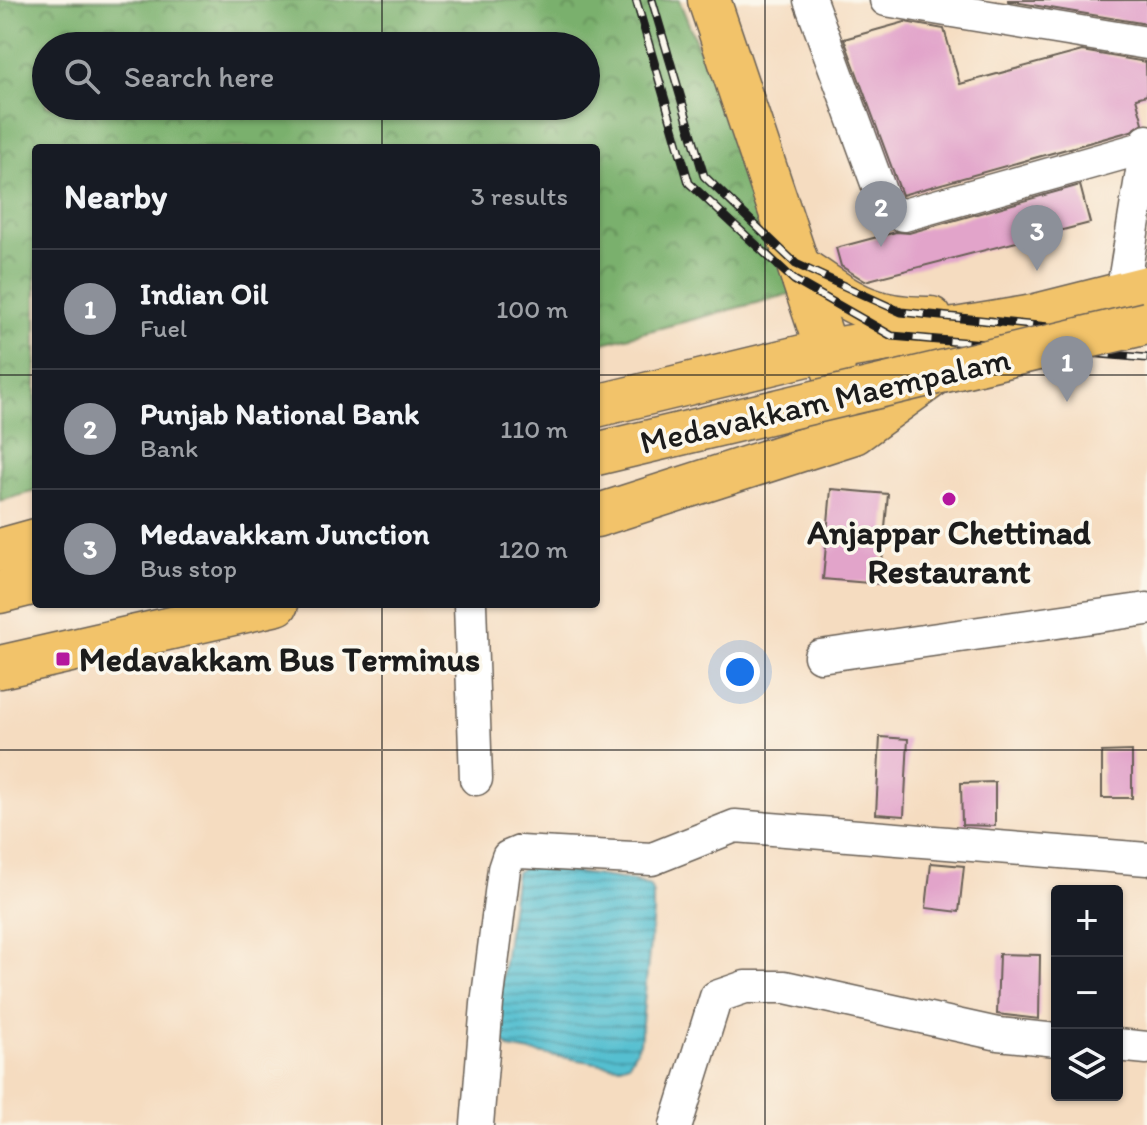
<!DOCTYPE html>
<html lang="en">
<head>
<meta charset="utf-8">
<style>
	:root { --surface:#171b24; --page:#20242c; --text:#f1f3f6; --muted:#9ea1a6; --line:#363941; --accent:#8c9099 }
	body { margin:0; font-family:Itim,sans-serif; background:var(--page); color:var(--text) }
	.controls { position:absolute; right:24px; bottom:24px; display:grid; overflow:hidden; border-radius:8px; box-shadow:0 2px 6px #0004 }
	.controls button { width:72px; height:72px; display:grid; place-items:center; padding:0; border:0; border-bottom:2px solid var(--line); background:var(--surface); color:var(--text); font:40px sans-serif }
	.you { position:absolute; left:740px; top:672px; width:28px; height:28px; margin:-20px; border:6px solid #fff; border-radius:50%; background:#1a73e8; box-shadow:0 0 0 12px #1a73e833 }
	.badge { display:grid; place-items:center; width:52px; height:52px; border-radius:50%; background:var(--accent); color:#fff; font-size:26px; font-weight:700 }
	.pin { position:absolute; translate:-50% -66px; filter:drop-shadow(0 2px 4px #0008) }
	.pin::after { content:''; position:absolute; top:42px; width:28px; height:24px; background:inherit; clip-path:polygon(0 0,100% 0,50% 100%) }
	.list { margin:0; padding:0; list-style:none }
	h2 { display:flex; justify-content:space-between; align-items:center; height:104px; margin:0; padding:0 32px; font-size:34px }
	h2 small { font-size:26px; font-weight:400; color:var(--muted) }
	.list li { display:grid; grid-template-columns:52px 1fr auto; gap:24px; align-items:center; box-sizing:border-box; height:120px; padding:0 32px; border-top:2px solid var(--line) }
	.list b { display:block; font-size:30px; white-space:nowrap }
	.list p { margin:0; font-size:26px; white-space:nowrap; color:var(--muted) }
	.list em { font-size:26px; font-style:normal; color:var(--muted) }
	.icon { flex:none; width:44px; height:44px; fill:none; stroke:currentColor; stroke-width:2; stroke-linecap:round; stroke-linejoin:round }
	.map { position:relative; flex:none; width:1147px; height:1125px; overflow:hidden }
	.search { position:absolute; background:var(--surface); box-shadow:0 2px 6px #0004; left:32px; top:32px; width:568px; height:88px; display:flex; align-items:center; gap:20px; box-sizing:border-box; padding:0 28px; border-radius:44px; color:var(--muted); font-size:30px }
	.panel { position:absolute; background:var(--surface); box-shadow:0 2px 6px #0004; left:32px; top:144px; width:568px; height:464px; border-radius:8px }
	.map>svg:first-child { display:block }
	.forest { fill:url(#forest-crowns); stroke:#4b6644; stroke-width:2; fill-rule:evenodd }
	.water { fill:url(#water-rules); stroke:#386e76; stroke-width:2 }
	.building { fill:#e2a4ca }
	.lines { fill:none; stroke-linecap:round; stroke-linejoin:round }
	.minor-casing { stroke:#685f55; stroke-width:35 }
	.major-casing { stroke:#685f55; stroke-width:45 }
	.minor { stroke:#fff; stroke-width:32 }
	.major { stroke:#f2c36a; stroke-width:42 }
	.rail-casing { stroke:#1c1c1c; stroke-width:9 }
	.rail { stroke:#fbf7ec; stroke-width:6; stroke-dasharray:18; stroke-linecap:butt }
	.major-bridge-casing { stroke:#685f55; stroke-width:45; stroke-linecap:butt }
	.major-bridge { stroke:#f2c36a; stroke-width:42 }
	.grid { fill:none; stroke:#1c1c1c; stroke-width:2; stroke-opacity:0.55 }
	.poi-dot { fill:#b5179e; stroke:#fbf7ec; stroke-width:3 }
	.labels { text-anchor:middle; stroke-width:7; stroke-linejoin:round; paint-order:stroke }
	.street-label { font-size:34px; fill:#1c1c1c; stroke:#fbf7ec }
	.poi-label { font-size:34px; font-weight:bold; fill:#1c1c1c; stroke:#fbf7ec }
</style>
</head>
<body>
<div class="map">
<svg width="1147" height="1125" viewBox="0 0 1147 1125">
	<defs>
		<pattern id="forest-crowns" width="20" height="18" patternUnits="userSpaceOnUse" patternTransform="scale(2)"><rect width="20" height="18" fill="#7ab06d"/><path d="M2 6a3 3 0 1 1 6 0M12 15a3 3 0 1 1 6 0" fill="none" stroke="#638e59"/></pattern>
		<pattern id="water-rules" width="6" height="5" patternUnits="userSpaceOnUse" patternTransform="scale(2)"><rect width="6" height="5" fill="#55bfd0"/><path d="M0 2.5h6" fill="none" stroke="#469aa8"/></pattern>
	</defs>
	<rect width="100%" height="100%" fill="#fbf7ec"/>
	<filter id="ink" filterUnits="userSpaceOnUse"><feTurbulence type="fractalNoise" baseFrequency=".0125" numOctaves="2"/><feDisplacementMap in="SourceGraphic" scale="16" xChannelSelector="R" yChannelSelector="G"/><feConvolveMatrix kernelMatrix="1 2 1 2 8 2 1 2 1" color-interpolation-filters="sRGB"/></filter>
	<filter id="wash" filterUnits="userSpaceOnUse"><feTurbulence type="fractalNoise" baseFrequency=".006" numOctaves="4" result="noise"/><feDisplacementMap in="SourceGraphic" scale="32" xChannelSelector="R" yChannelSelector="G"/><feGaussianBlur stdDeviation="1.8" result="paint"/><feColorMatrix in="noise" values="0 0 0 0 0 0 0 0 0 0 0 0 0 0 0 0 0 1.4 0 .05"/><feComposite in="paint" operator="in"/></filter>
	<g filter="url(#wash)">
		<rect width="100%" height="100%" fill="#f5dcc0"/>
		<path class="forest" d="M 0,0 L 679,0 L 798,292 L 596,345 L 596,148 L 36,148 L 36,491 L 0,501 ZM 46,46 L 586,46 L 586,106 L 46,106 Z"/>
		<polygon class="water" points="538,867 635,881 650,886 653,894 653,912 640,1043 629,1063 620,1066 608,1065 509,1048 495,1031 516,872 523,868"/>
		<g id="blocks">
			<g class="building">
				<polygon points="1008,0 1147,0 1147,24 1008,1"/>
				<polygon points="905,22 944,29 960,84 1082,51 1146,62 1147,95 1136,98 1143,123 1131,131 902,195 844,39"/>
				<polygon points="1080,185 1090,223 865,281 841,266 836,248 896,232 909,233"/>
				<polygon points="831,489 888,494 880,584 823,579"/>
				<polygon points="880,737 908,739 904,816 876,814"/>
				<polygon points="1132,751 1132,798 1102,798 1102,752"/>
				<polygon points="995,782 995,826 962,825 961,783"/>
				<polygon points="931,863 964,866 959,912 926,908"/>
				<polygon points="999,954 1040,955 1039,1019 997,1014"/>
			</g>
		</g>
	</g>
	<g filter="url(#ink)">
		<use href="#blocks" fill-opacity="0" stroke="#685f55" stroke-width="2"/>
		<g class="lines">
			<g class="minor-casing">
				<g id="minor">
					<polyline points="810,0 885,205 892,212 904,215 1146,147"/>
					<polyline points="886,0 1147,43"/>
					<polyline points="1122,294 1147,141"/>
					<polyline points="470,604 476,779"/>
					<polyline points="820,656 1147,609"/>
					<polyline points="1117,1045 1147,1048"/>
					<polyline points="477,1125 487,1004 504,869 508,857 520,852 652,859 735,826 1147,859"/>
					<polyline points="676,1125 716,997 745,987 785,987 998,1034 1057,1040"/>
				</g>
			</g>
			<g class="major-casing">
				<g id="major">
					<polyline points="709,0 836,378"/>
					<path d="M 801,268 C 849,301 869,319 931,318"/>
					<polyline points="596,406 828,350 1028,317 1147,287"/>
					<polyline points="596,516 854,433 938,372"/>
					<polyline points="0,550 36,540"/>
					<polyline points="0,592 36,583"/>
					<polyline points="0,667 277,604"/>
				</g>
			</g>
			<use href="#minor" class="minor"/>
			<use href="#major" class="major"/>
			<g class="rail-casing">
				<g id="rail">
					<polyline points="636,0 689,183 794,280 892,336 1147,358"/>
					<polyline points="652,0 704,176 796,264 901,312 1147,337"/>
				</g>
			</g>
			<use href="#rail" class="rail"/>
			<g class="major-bridge-casing">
				<polyline id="major-bridge" points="596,454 1147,323"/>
			</g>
			<use href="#major-bridge" class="major-bridge"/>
		</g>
	</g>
	<path class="grid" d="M 382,0 L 382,46M 765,0 L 765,1125M 382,106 L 382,148M 0,375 L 36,375M 596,375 L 1147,375M 382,604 L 382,1125M 0,750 L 1147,750"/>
	<g class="poi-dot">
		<circle cx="949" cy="499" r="8"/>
		<rect x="55" y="651" width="16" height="16" rx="4"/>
	</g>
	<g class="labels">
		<g class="street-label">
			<text transform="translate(825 400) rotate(-13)" y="12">Medavakkam Maempalam</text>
		</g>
		<g class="poi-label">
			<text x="949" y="544">Anjappar Chettinad<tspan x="949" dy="39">Restaurant</tspan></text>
			<text x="79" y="671" text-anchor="start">Medavakkam Bus Terminus</text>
		</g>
	</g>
</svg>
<div class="controls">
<button>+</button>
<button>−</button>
<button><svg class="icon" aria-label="layers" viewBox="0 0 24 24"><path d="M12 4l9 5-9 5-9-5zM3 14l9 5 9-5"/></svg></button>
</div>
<div class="you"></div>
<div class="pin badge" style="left:1067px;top:402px">1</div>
<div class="pin badge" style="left:881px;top:247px">2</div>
<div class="pin badge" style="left:1037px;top:271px">3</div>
<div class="search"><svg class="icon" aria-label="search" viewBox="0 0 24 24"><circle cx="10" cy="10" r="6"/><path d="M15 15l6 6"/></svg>Search here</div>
<section class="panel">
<h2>Nearby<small>3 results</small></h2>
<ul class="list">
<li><span class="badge">1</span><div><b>Indian Oil</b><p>Fuel</p></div><em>100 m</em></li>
<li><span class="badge">2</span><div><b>Punjab National Bank</b><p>Bank</p></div><em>110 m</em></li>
<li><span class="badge">3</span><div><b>Medavakkam Junction</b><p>Bus stop</p></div><em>120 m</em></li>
</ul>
</section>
</div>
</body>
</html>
